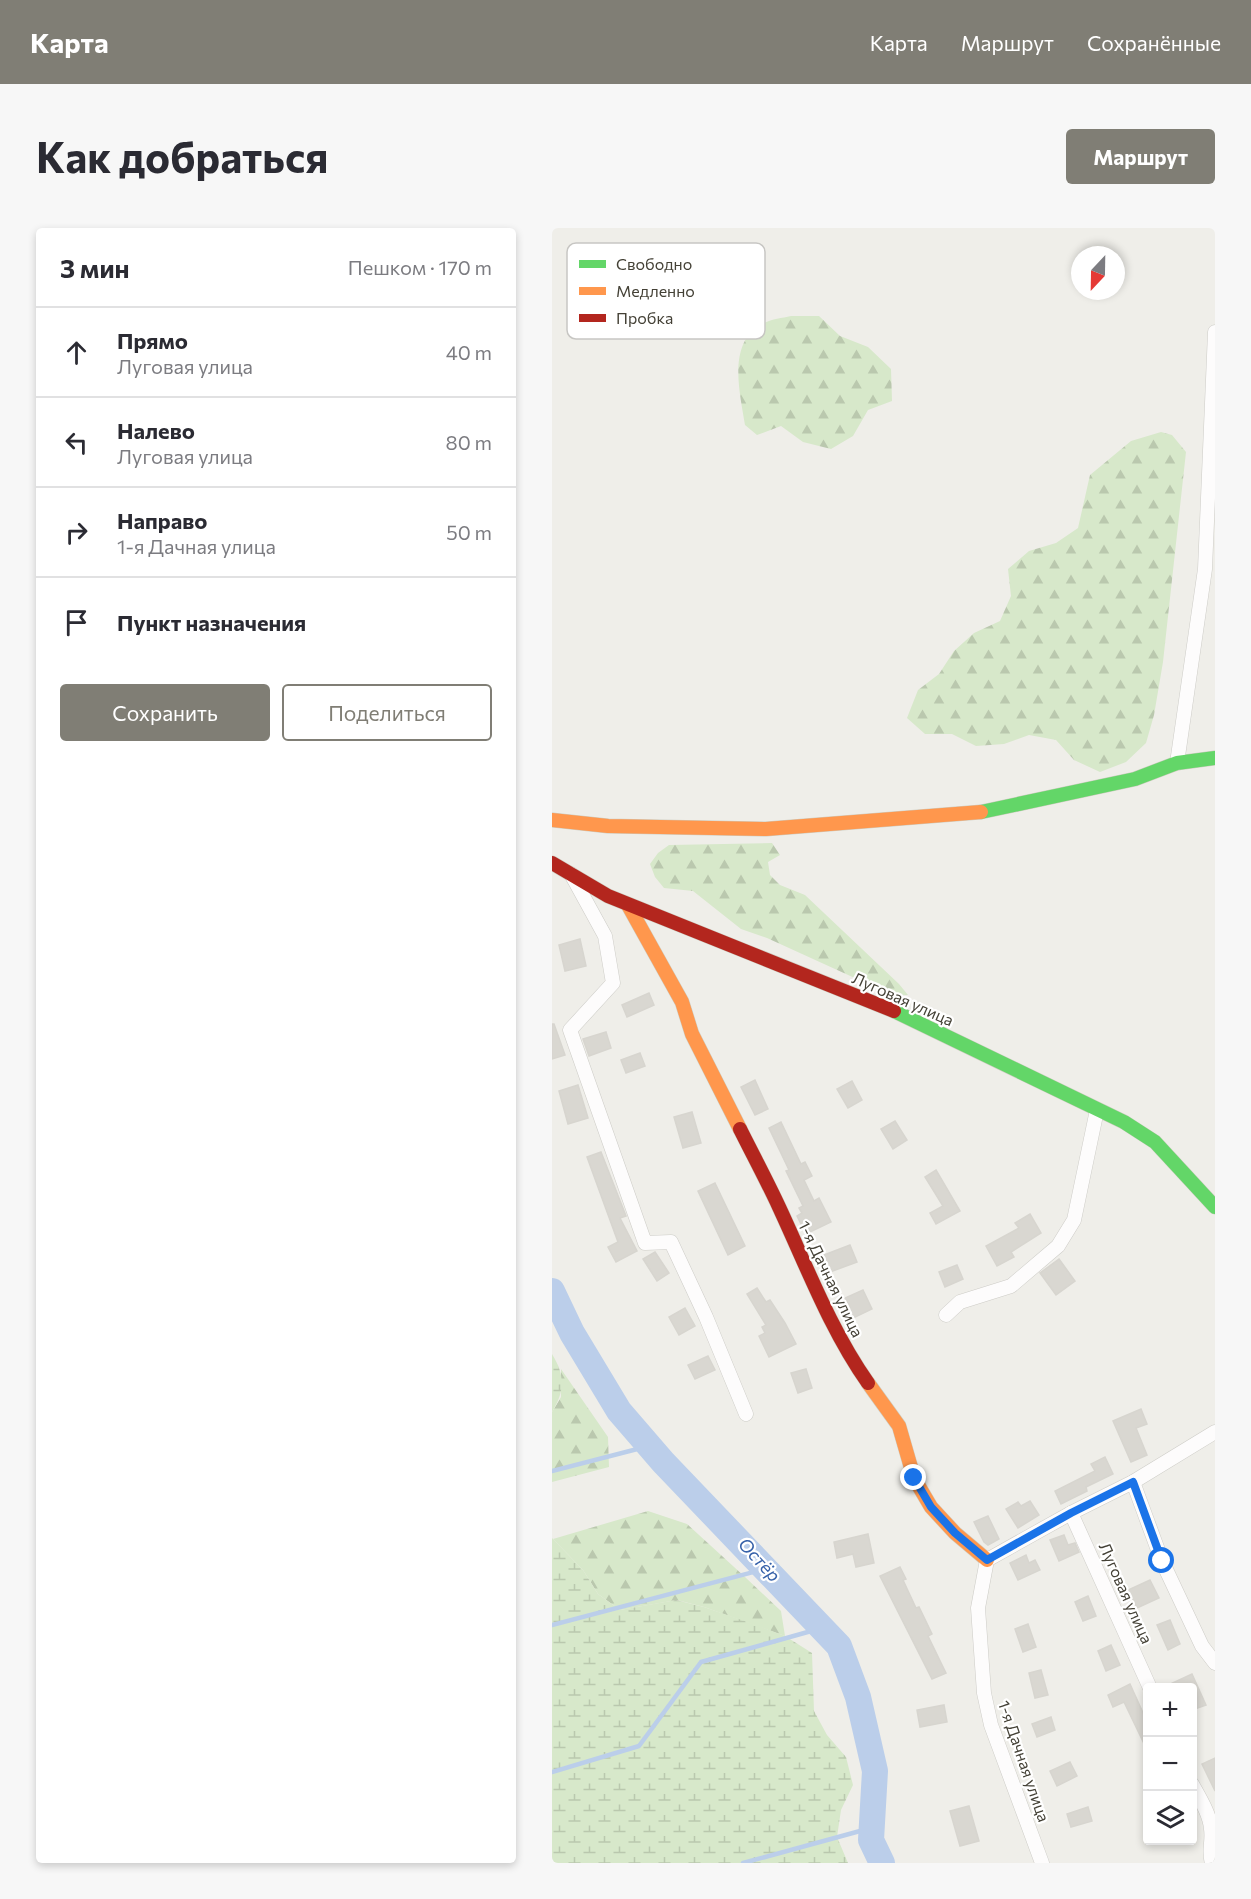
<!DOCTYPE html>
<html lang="ru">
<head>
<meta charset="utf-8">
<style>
	:root { --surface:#fff; --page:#f7f7f7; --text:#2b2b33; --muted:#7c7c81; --line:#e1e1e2; --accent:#807e75 }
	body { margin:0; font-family:Commissioner,sans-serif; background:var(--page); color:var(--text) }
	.controls { position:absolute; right:18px; bottom:18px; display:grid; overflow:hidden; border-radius:6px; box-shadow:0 3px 9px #0003 }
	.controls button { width:54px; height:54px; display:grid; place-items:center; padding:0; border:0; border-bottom:2px solid var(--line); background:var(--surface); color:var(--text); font:30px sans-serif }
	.compass { position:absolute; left:519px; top:18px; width:54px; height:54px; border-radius:50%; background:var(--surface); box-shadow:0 3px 9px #0003; rotate:202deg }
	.stop { position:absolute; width:18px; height:18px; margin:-14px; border:4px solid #1a73e8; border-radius:50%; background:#fff }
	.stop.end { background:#1a73e8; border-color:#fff; box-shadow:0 2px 6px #0008 }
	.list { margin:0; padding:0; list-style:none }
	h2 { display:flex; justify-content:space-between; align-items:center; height:78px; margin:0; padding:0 24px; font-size:26px }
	h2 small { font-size:20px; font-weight:400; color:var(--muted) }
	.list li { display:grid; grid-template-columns:39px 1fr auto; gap:18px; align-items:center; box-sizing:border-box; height:90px; padding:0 24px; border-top:2px solid var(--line) }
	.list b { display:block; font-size:22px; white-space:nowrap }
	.list p { margin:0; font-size:20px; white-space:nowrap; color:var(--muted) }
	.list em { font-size:20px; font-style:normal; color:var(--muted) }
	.actions { display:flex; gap:12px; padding:18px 24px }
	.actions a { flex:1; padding:14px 0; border:2px solid var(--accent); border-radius:6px; text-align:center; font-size:21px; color:var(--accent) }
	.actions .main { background:var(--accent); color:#fff }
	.icon { flex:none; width:33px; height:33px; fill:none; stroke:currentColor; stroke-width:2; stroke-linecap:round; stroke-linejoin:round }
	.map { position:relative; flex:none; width:663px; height:1635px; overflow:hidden; border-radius:6px }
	header { display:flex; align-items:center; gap:36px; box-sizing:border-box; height:84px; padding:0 30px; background:var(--accent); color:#fff }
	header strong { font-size:28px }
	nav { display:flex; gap:33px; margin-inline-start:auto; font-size:21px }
	.intro { display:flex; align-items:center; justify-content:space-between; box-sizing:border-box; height:144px; padding:0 36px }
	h1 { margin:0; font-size:42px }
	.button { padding:15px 27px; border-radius:6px; background:var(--accent); color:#fff; font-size:21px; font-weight:700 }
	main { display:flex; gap:36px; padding:0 36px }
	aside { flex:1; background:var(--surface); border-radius:6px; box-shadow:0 3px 9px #0003 }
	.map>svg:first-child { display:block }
	.forest { fill:url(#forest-firs) }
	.wetland { fill:url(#wetland-marsh) }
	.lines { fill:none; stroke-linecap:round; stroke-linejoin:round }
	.stream { stroke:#bbceea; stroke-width:4.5 }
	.river { stroke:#bbceea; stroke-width:26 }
	.building { fill:#d9d7d1; stroke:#d7d5cf; stroke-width:1.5 }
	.street-casing { stroke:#cdccc7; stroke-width:15 }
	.fast-casing { stroke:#ceccc0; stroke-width:15 }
	.slow-casing { stroke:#ceccc0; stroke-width:15 }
	.jam-casing { stroke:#ceccc0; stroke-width:15 }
	.street { stroke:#fdfcfc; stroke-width:14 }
	.fast { stroke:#63d668; stroke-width:14 }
	.slow { stroke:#ff974d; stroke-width:14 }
	.jam { stroke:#b3261e; stroke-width:14 }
	.route { stroke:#1a73e8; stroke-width:8 }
	.labels { text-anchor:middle; stroke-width:4.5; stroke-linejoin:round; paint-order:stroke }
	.street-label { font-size:16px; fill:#444136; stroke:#fff }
	.water-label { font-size:18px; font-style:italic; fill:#3661a9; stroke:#fff }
	.key { fill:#fff; stroke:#c7c6c3; stroke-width:1.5 }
	.key-label { font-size:16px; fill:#444136 }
</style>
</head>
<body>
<header>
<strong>Карта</strong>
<nav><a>Карта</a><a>Маршрут</a><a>Сохранённые</a></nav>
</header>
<div class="intro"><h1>Как добраться</h1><a class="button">Маршрут</a></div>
<main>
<aside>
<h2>3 мин<small>Пешком · 170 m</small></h2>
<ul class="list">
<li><svg class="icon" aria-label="ahead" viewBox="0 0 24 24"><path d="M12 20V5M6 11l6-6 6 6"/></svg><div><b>Прямо</b><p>Луговая улица</p></div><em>40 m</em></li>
<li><svg class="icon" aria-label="left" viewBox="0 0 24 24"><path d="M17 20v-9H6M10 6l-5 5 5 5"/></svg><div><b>Налево</b><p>Луговая улица</p></div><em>80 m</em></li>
<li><svg class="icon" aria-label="right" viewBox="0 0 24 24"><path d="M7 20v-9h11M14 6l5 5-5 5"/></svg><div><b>Направо</b><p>1-я Дачная улица</p></div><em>50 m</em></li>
<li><svg class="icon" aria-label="arrive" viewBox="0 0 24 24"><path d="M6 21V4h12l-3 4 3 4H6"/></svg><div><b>Пункт назначения</b></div></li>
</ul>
<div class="actions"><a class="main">Сохранить</a><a>Поделиться</a></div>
</aside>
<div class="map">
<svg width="663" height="1635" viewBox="0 0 663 1635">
	<defs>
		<pattern id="forest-firs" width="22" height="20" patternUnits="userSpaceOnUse" patternTransform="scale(1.5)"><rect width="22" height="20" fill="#d7e8ca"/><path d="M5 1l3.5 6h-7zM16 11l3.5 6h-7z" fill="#bac8ae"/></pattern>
		<pattern id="wetland-marsh" width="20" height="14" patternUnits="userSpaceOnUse" patternTransform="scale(1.5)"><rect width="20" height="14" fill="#d7e8ca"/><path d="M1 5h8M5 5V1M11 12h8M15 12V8" fill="none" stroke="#bac8ae"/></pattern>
	</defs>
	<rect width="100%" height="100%" fill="#efeee9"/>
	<g class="forest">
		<path d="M 239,88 L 267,88 L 288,108 L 316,119 L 339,141 L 340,173 L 316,182 L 301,208 L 279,221 L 251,214 L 229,198 L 205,207 L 193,197 C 188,165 174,113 212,95 C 220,91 230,90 239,88 Z"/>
		<polygon points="609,204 620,207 634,224 611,434 602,487 594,515 574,534 548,544 522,532 504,512 477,507 452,516 424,518 400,506 373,506 355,490 366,462 387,446 402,423 422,405 448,393 459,368 456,341 477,323 504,315 526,300 538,247 579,213"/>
		<polygon points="220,615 228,627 216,634 218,647 228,657 253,667 347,756 356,767 340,767 215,710 189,701 141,663 112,660 103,649 98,636 106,625 117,617"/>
		<polygon points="9,1141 56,1209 57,1239 0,1254 0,1184 9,1169"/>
		<polygon points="96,1283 135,1296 193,1349 229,1383 233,1408 152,1379 125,1372 68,1382 46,1366 31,1342 1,1311"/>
	</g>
	<g class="wetland">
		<path d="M 0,1126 C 13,1147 13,1163 0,1184 Z"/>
		<polygon points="0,1310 31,1342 46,1366 68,1382 124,1372 152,1379 207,1398 233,1408 260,1425 262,1483 275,1507 294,1529 301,1557 289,1582 285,1609 296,1635 0,1635"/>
	</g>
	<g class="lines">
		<g class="stream">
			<polyline points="0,1085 10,1083"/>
			<polyline points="0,1243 97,1218"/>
			<polyline points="0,1397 213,1341"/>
			<polyline points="0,1544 87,1518 149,1434 270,1400"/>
			<polyline points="191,1635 319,1600"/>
		</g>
		<polyline class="river" points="0,1063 20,1105 67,1183 111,1234 287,1418 306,1469 323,1543 319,1612 330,1635"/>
	</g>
	<g class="building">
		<polygon points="28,711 34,738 13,743 7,717"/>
		<polygon points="97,765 102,777 75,789 70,777"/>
		<polygon points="0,796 2,796 13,827 0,831"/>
		<polygon points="54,804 59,820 37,828 31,811"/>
		<polygon points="88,825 93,838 74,845 69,832"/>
		<polygon points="203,852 216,881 203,887 189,859"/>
		<polygon points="300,853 310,872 296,880 285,861"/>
		<polygon points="26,857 36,890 16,896 7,863"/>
		<polygon points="140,884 149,915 131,920 122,889"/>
		<polygon points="343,893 355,912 341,921 329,901"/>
		<polygon points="229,894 249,936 253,934 260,948 252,952 262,973 267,970 279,994 258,1004 254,996 250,998 245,988 250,985 247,980 251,978 234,943 237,942 217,900"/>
		<polygon points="49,924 74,988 68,990 85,1023 64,1034 56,1019 66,1014 35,929"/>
		<polygon points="384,942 408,983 384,996 378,985 391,978 373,949"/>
		<polygon points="163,955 193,1018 176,1027 146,963"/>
		<polygon points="478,986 489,1005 459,1024 462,1029 445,1038 434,1018 467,1000 463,995"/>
		<polygon points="298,1017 305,1034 278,1044 272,1027"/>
		<polygon points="103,1024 117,1045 105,1053 91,1031"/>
		<polygon points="507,1031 523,1053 504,1067 488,1045"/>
		<polygon points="405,1037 411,1051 393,1059 387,1044"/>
		<polygon points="205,1060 214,1074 218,1072 233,1095 244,1116 217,1129 207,1108 213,1105 210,1099 214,1097 195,1066"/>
		<polygon points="311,1062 320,1081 299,1091 294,1081 298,1079 293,1070"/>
		<polygon points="133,1080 143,1098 127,1107 117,1089"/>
		<polygon points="156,1128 163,1142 143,1151 136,1137"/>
		<polygon points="254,1141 260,1160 246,1165 239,1145"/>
		<polygon points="589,1181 595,1196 584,1200 595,1227 579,1234 561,1193"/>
		<polygon points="553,1229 561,1246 534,1259 535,1263 509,1276 503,1263 543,1243 539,1236"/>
		<polygon points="478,1273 487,1287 466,1300 454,1281 466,1274 469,1278"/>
		<polygon points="436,1288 447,1311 436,1317 432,1314 422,1294"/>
		<polygon points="316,1306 322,1335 304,1339 301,1326 285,1330 282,1314"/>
		<polygon points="512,1307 516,1317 523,1315 527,1324 507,1333 498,1312"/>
		<polygon points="474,1327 477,1335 483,1332 488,1342 466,1352 458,1335"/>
		<polygon points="348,1339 354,1351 351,1352 364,1380 367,1379 380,1406 376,1408 394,1445 380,1451 328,1348"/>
		<polygon points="598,1352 607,1370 585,1380 576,1362"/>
		<polygon points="536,1368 544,1388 531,1393 523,1374"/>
		<polygon points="618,1392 628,1416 616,1422 605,1397"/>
		<polygon points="476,1396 484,1419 471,1424 463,1401"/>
		<polygon points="559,1417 568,1437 554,1443 546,1423"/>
		<polygon points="489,1442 496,1467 483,1470 477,1445"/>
		<polygon points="640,1446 654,1477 640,1482 640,1460 612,1459"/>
		<polygon points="578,1456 592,1487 596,1486 596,1524 572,1474 561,1479 556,1467"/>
		<polygon points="392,1477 395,1494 368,1499 365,1482"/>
		<polygon points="499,1489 503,1502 485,1509 480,1496"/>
		<polygon points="663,1530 663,1563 650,1536"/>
		<polygon points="518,1534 525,1548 505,1558 498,1543"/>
		<polygon points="417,1578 427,1613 408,1618 398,1583"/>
		<polygon points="536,1579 540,1593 519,1599 515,1586"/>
	</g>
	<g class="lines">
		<g class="street-casing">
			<g id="street">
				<polyline points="625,535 653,341 663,104"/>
				<polyline points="19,646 53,708 61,755 18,802 93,1015 119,1014 154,1089 194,1186"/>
				<polyline points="394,1087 408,1074 459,1058 506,1018 522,992 545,882"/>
				<polyline points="581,1254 610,1333 650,1418 663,1435"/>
				<polyline points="519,1285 598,1460"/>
				<path d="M 640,1556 C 647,1569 658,1586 659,1601 C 661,1613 656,1623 660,1635"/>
				<polyline points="490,1635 439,1497 432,1465 426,1380 435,1332 519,1285 581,1254 663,1204"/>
			</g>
		</g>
		<g class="fast-casing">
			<g id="fast">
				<polyline points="429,584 583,551 625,535 663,530"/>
				<polyline points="342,783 572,894 603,914 663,979"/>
			</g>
		</g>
		<g class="slow-casing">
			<g id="slow">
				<polyline points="0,592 56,598 214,601 429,584"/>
				<polyline points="76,677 130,774 140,806 188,901"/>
				<polyline points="316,1155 347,1198 362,1250 379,1279 403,1305 435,1332"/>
			</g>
		</g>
		<g class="jam-casing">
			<g id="jam">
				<polyline points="0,635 56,668 342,783"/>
				<path d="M 188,901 C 201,927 215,953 227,979 C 255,1039 278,1101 316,1155"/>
			</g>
		</g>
		<use href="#street" class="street"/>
		<use href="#fast" class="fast"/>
		<use href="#slow" class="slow"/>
		<use href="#jam" class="jam"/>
	</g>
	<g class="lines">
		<polyline class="route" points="362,1250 379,1279 403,1305 435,1332 519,1285 581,1254 610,1333"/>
	</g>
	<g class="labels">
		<g class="street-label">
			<text transform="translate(351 771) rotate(24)" y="6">Луговая улица</text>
			<text transform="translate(279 1051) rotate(64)" y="6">1-я Дачная улица</text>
			<text transform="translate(574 1365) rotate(66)" y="6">Луговая улица</text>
			<text transform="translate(472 1533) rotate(71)" y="6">1-я Дачная улица</text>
		</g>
		<g class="water-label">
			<text transform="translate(207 1332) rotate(47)" y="6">Остёр</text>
		</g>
	</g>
	<rect x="15" y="15" width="198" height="96" rx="9" class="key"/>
	<rect x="27" y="32" width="27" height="8" fill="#63d668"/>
	<rect x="27" y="59" width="27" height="8" fill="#ff974d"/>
	<rect x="27" y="86" width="27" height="8" fill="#b3261e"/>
	<g class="key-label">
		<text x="64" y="42">Свободно</text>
		<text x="64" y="69">Медленно</text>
		<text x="64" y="96">Пробка</text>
	</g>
</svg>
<div class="controls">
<button>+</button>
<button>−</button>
<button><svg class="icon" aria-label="layers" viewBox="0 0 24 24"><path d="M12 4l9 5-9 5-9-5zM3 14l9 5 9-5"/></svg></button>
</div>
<svg class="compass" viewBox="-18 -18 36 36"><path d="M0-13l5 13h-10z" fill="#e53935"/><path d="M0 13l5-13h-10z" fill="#7c7c81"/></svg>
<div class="stop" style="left:610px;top:1333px"></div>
<div class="stop end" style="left:362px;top:1250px"></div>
</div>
</main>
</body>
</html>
